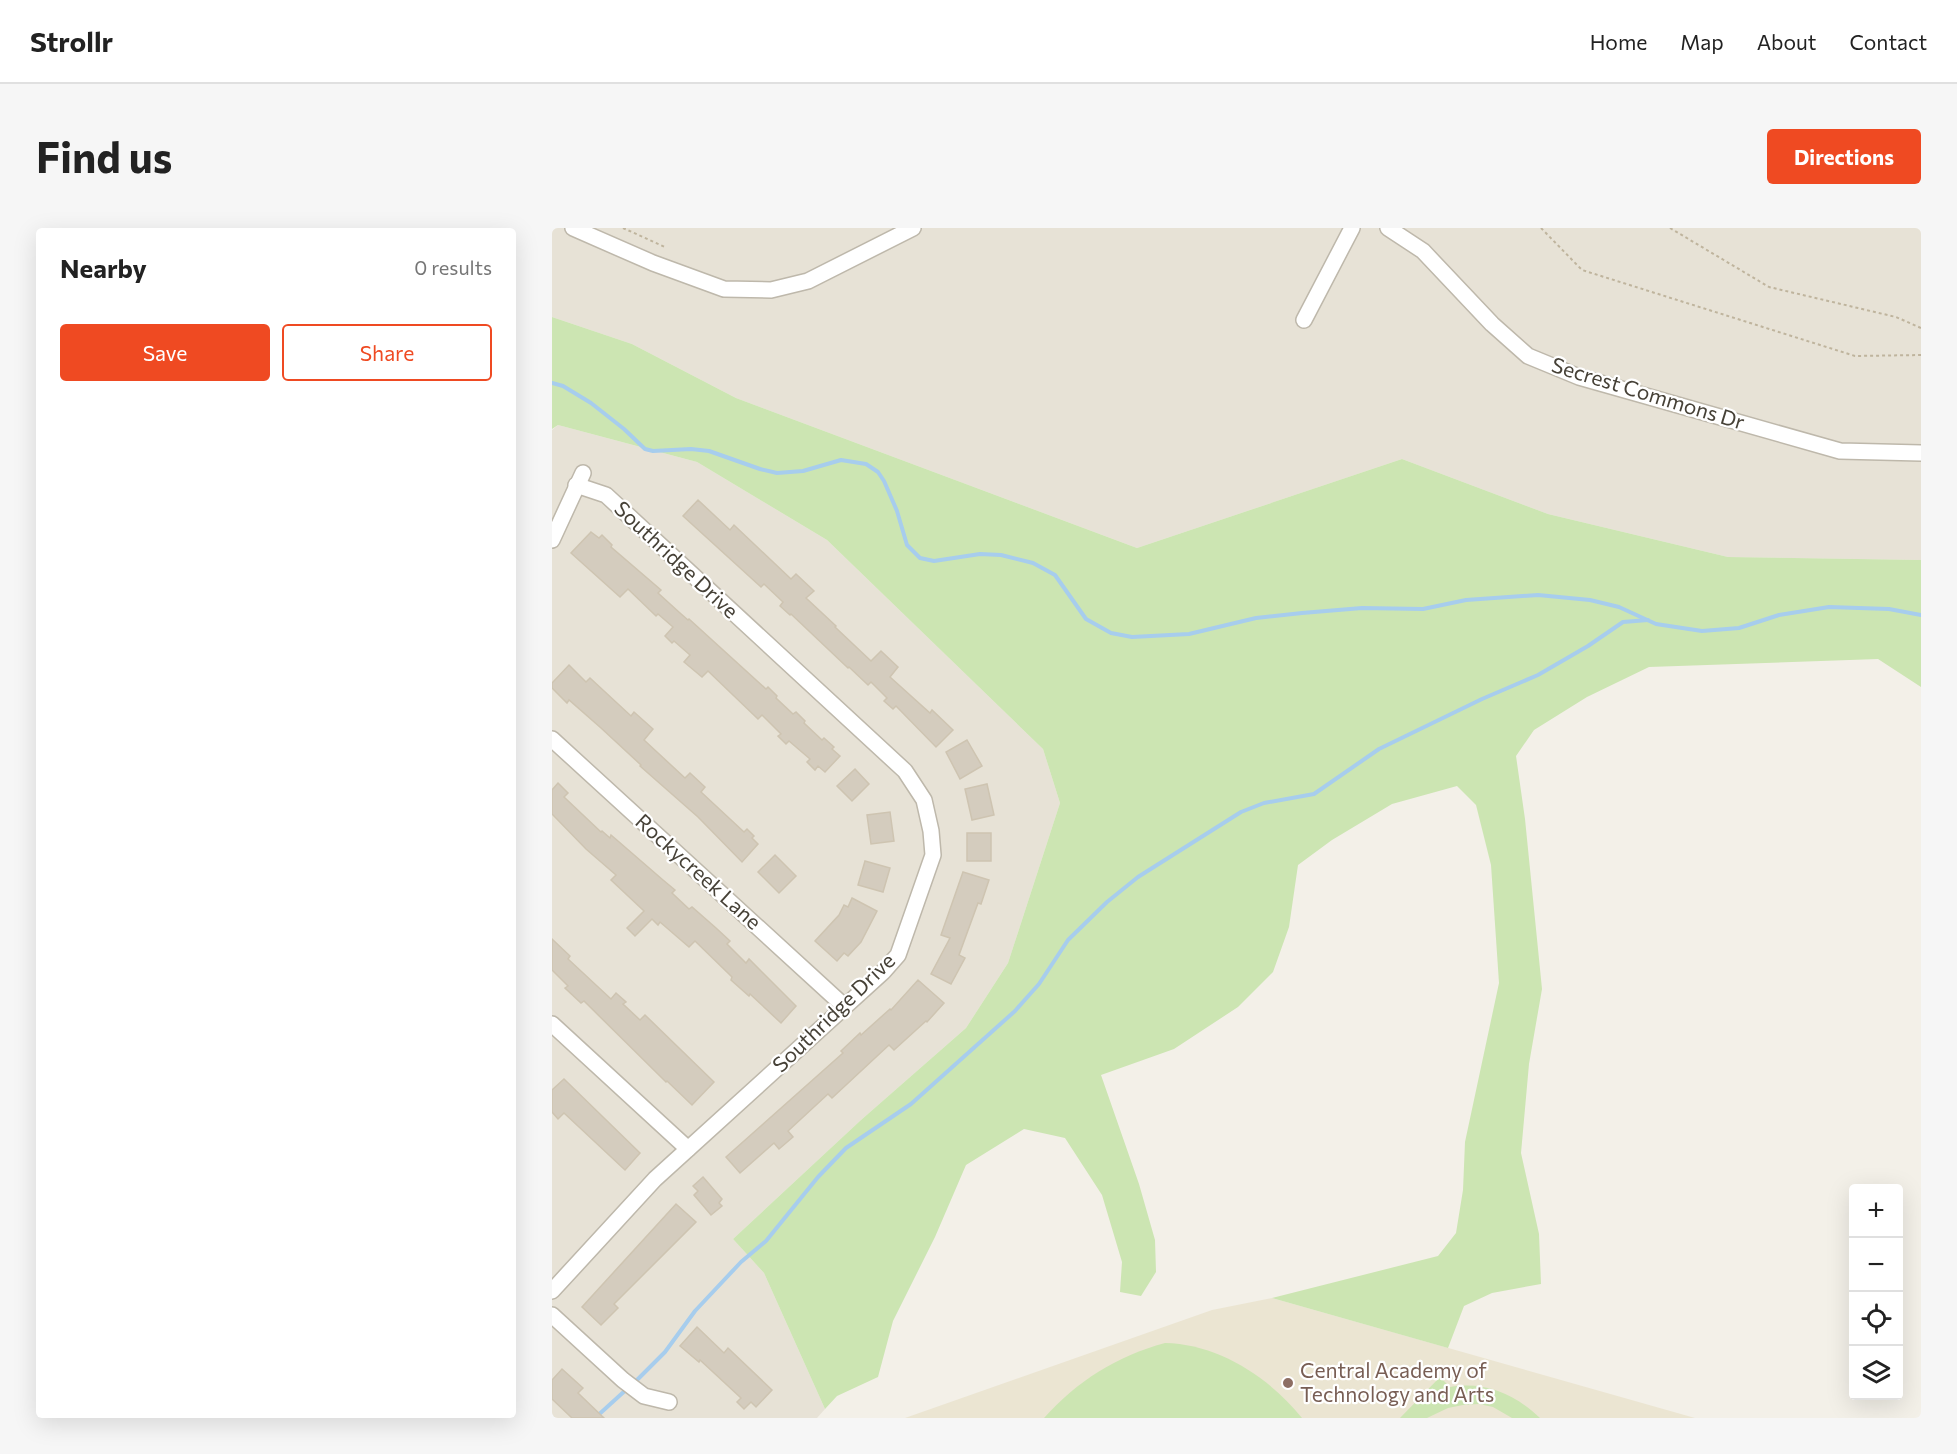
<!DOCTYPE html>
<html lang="en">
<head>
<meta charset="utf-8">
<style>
	:root { --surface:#fff; --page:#f6f6f6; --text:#222; --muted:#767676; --line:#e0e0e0; --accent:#ef4a22 }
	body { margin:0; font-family:Commissioner,sans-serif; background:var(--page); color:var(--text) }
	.controls { position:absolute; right:18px; bottom:18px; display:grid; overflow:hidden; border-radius:6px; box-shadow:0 6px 24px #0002 }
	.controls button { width:54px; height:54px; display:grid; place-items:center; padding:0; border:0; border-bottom:2px solid var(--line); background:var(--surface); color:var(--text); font:30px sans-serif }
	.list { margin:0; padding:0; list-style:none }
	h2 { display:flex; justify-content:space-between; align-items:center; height:78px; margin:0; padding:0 24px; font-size:26px }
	h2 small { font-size:20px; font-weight:400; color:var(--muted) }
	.actions { display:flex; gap:12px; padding:18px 24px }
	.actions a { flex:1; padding:14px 0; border:2px solid var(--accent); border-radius:6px; text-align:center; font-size:21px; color:var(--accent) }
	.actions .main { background:var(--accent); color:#fff }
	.icon { flex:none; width:33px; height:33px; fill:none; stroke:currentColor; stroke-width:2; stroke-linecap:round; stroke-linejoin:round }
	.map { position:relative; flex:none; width:1369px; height:1190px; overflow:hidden; border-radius:6px }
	header { display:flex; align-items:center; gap:36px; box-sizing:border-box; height:84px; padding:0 30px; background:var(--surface); border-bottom:2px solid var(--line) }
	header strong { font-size:28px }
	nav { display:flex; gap:33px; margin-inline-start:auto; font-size:21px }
	.intro { display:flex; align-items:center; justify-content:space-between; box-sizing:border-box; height:144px; padding:0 36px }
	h1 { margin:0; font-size:42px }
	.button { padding:15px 27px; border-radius:6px; background:var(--accent); color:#fff; font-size:21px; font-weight:700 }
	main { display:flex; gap:36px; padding:0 36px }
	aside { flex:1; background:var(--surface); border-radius:6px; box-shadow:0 6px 24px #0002 }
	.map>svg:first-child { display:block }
	.residential { fill:#e7e2d6 }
	.education { fill:#ebe5d2 }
	.green { fill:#cce5b2 }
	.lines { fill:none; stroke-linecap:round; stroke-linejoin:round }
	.stream { stroke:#a7cded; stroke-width:4 }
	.building { fill:#d4ccbe; stroke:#cec4b1; stroke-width:1.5 }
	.street-casing { stroke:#beb8ab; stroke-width:18 }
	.path { stroke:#bfb49d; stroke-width:2; stroke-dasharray:3 3; stroke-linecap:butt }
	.street { stroke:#fff; stroke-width:15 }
	.education-dot { fill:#8d6e63; stroke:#fff; stroke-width:2 }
	.labels { text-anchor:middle; stroke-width:4.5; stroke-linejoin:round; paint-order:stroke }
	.street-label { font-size:21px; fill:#464137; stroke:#fff }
	.education-label { font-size:21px; fill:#785e54; stroke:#fff; text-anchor:start }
</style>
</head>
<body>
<header>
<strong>Strollr</strong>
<nav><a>Home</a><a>Map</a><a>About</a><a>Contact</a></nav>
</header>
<div class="intro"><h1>Find us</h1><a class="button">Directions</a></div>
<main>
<aside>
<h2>Nearby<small>0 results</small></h2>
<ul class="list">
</ul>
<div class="actions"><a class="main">Save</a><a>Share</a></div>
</aside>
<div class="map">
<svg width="1369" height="1190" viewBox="0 0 1369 1190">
	<rect width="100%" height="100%" fill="#f3f0e8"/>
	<g class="residential">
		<polygon points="0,0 1369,0 1369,332 1176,329 996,286 850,231 585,320 184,170 80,116 0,89"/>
		<polygon points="6,197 145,234 275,312 491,521 508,575 456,735 414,800 309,892 181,1011 212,1045 273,1181 265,1190 0,1190 0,202"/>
	</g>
	<polygon class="education" points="720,1070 1143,1190 353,1190 660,1082"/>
	<g class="green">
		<polygon points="0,89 80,116 184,170 585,320 850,231 996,286 1176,329 1369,332 1369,459 1326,431 1097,439 1035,469 982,502 964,528 973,591 990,761 977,836 969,925 987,1006 989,1056 940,1065 912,1078 896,1120 720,1070 886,1028 904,1005 911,962 913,914 947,755 939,637 924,577 905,558 840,576 780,612 746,637 737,699 721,744 686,779 622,821 549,847 587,956 603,1012 604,1044 589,1068 568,1064 570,1034 550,967 513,910 472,901 414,937 383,1009 341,1093 326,1149 285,1168 273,1181 212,1045 181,1011 309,892 414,800 456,735 508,575 491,521 275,312 145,234 6,197 0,201"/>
		<path d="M 613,1115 C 666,1116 717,1149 750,1190 L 492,1190 C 525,1153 565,1128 613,1115 Z"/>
		<path d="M 888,1149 L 898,1159 C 933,1153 963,1166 988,1190 L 960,1190 L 941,1179 L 927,1176 L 911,1177 L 896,1180 L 875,1190 L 848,1190 Z"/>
	</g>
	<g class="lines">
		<g class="stream">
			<polyline points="0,155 11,158 39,175 72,201 93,221 101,223 139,221 157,223 208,241 225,245 251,243 289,232 314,236 326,244 332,253 345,283 355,317 368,330 382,333 428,326 449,327 481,335 503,347 534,391 559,405 580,409 637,406 704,390 750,385 810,380 871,381 914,372 986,367 1038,372 1067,379 1104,396 1150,403 1187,400 1227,387 1277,379 1337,381 1369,387"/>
			<polyline points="82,1155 113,1124 143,1083 189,1034 214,1013 266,949 294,920 359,876 463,783 487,756 516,712 555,674 586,649 689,584 712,575 762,566 827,521 930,471 986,447 1036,418 1071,394 1096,392"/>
			<polyline points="43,1190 76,1160"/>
		</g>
	</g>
	<g class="building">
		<polygon points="146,272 178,302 182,297 239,351 244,346 262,363 254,370 284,398 283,399 319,433 329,423 346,439 338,449 378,485 380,482 401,502 384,519 344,478 341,481 332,473 335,470 319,454 316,457 297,439 296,440 239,386 238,387 228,378 231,374 212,356 209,359 131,288"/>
		<polygon points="39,304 47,310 50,307 60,317 59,319 109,362 106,365 128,385 136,392 137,391 214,461 216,459 225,468 224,470 241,486 244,484 253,493 252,495 270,512 272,510 282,519 280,521 288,528 273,544 266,538 263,542 255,534 258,531 237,513 234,516 226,508 229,506 210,487 206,491 156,443 150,449 132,434 138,427 122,413 120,415 113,408 121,399 106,386 104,388 76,361 68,369 19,325"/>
		<polygon points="17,437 34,454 38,450 79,488 82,484 101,501 92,512 133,550 138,545 153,559 149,564 192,604 195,601 202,608 200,610 206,616 190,634 146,589 88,538 89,537 49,500 17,472 15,475 0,460 0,455"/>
		<polygon points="415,512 430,538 408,551 394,524"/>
		<polygon points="303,541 317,556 300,573 285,558"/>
		<polygon points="6,555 16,565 12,569 49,604 50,603 58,610 59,607 111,652 123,662 120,665 137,681 140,679 164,700 178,713 175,716 194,735 197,731 244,778 229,795 198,766 197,768 179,752 180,749 143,713 137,719 108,694 106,697 100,691 83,708 75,700 92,683 59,652 64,647 34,621 0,586 0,562"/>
		<polygon points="435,556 442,587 420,592 413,561"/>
		<polygon points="338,584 342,613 319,616 315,587"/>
		<rect x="415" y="605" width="24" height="28"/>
		<polygon points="223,627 244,648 227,665 206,644"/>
		<polygon points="313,633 338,640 331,664 306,657"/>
		<polygon points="411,644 437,652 429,676 426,675 407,727 413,730 399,756 379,746 398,710 389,707"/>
		<polygon points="300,670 325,683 309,714 296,728 292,725 285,733 263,713 287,687 292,677 296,679"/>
		<polygon points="0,711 18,728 16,731 59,771 64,765 74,774 71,776 88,792 93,787 162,854 140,877 115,853 114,854 32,773 29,775 13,760 16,758 0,742"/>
		<polygon points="366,752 392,775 375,794 374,793 342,822 337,817 280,870 276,866 236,903 241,909 227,921 222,915 188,945 174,929 291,825 289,823 308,805 309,807 338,781 339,782"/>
		<polygon points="12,851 88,925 73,942 12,885 6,891 0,884 0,862"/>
		<polygon points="151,949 170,971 167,975 170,978 159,987 142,967 146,963 141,958"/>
		<polygon points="124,976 144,994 62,1076 66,1080 49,1097 30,1079"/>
		<polygon points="145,1099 172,1125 176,1120 220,1162 204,1179 199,1174 192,1181 185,1174 189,1170 148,1132 147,1134 128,1118"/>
		<polygon points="10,1141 31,1160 26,1165 52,1190 20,1190 0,1171 0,1152"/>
	</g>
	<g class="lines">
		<g class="street-casing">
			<g id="street">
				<polyline points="21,0 101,35 172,61 219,62 256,53 361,0"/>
				<polyline points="836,0 871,23 940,96 976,128 1027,149 1288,223 1369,225"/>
				<polyline points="752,92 800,0"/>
				<polyline points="0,312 31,245"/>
				<polyline points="0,511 292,778"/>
				<polyline points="0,796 136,921"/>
				<polyline points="0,1063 103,951 331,744 346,727 381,627 379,603 372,572 353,543 54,267 24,257"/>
				<polyline points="0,1087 71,1152 92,1168 117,1174"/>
			</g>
		</g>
		<g class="path">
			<polyline points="71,0 113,19"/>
			<polyline points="989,0 1030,42 1303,128 1369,127"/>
			<polyline points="1118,0 1217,59 1344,89 1369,100"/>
		</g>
		<use href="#street" class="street"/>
	</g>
	<circle class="education-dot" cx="736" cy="1155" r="6"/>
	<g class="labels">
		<g class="street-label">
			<text transform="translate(1096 166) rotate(17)" y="7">Secrest Commons Dr</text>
			<text transform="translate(124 332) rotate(43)" y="7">Southridge Drive</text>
			<text transform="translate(146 644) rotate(42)" y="7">Rockycreek Lane</text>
			<text transform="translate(282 785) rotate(-44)" y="7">Southridge Drive</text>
		</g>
		<g class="education-label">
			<text x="748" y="1150">Central Academy of<tspan x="748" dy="24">Technology and Arts</tspan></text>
		</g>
	</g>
</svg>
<div class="controls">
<button>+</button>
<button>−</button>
<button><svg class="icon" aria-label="locate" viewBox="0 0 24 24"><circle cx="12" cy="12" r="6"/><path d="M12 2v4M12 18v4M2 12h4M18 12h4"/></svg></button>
<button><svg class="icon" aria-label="layers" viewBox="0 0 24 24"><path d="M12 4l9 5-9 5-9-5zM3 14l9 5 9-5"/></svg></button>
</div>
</div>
</main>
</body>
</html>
